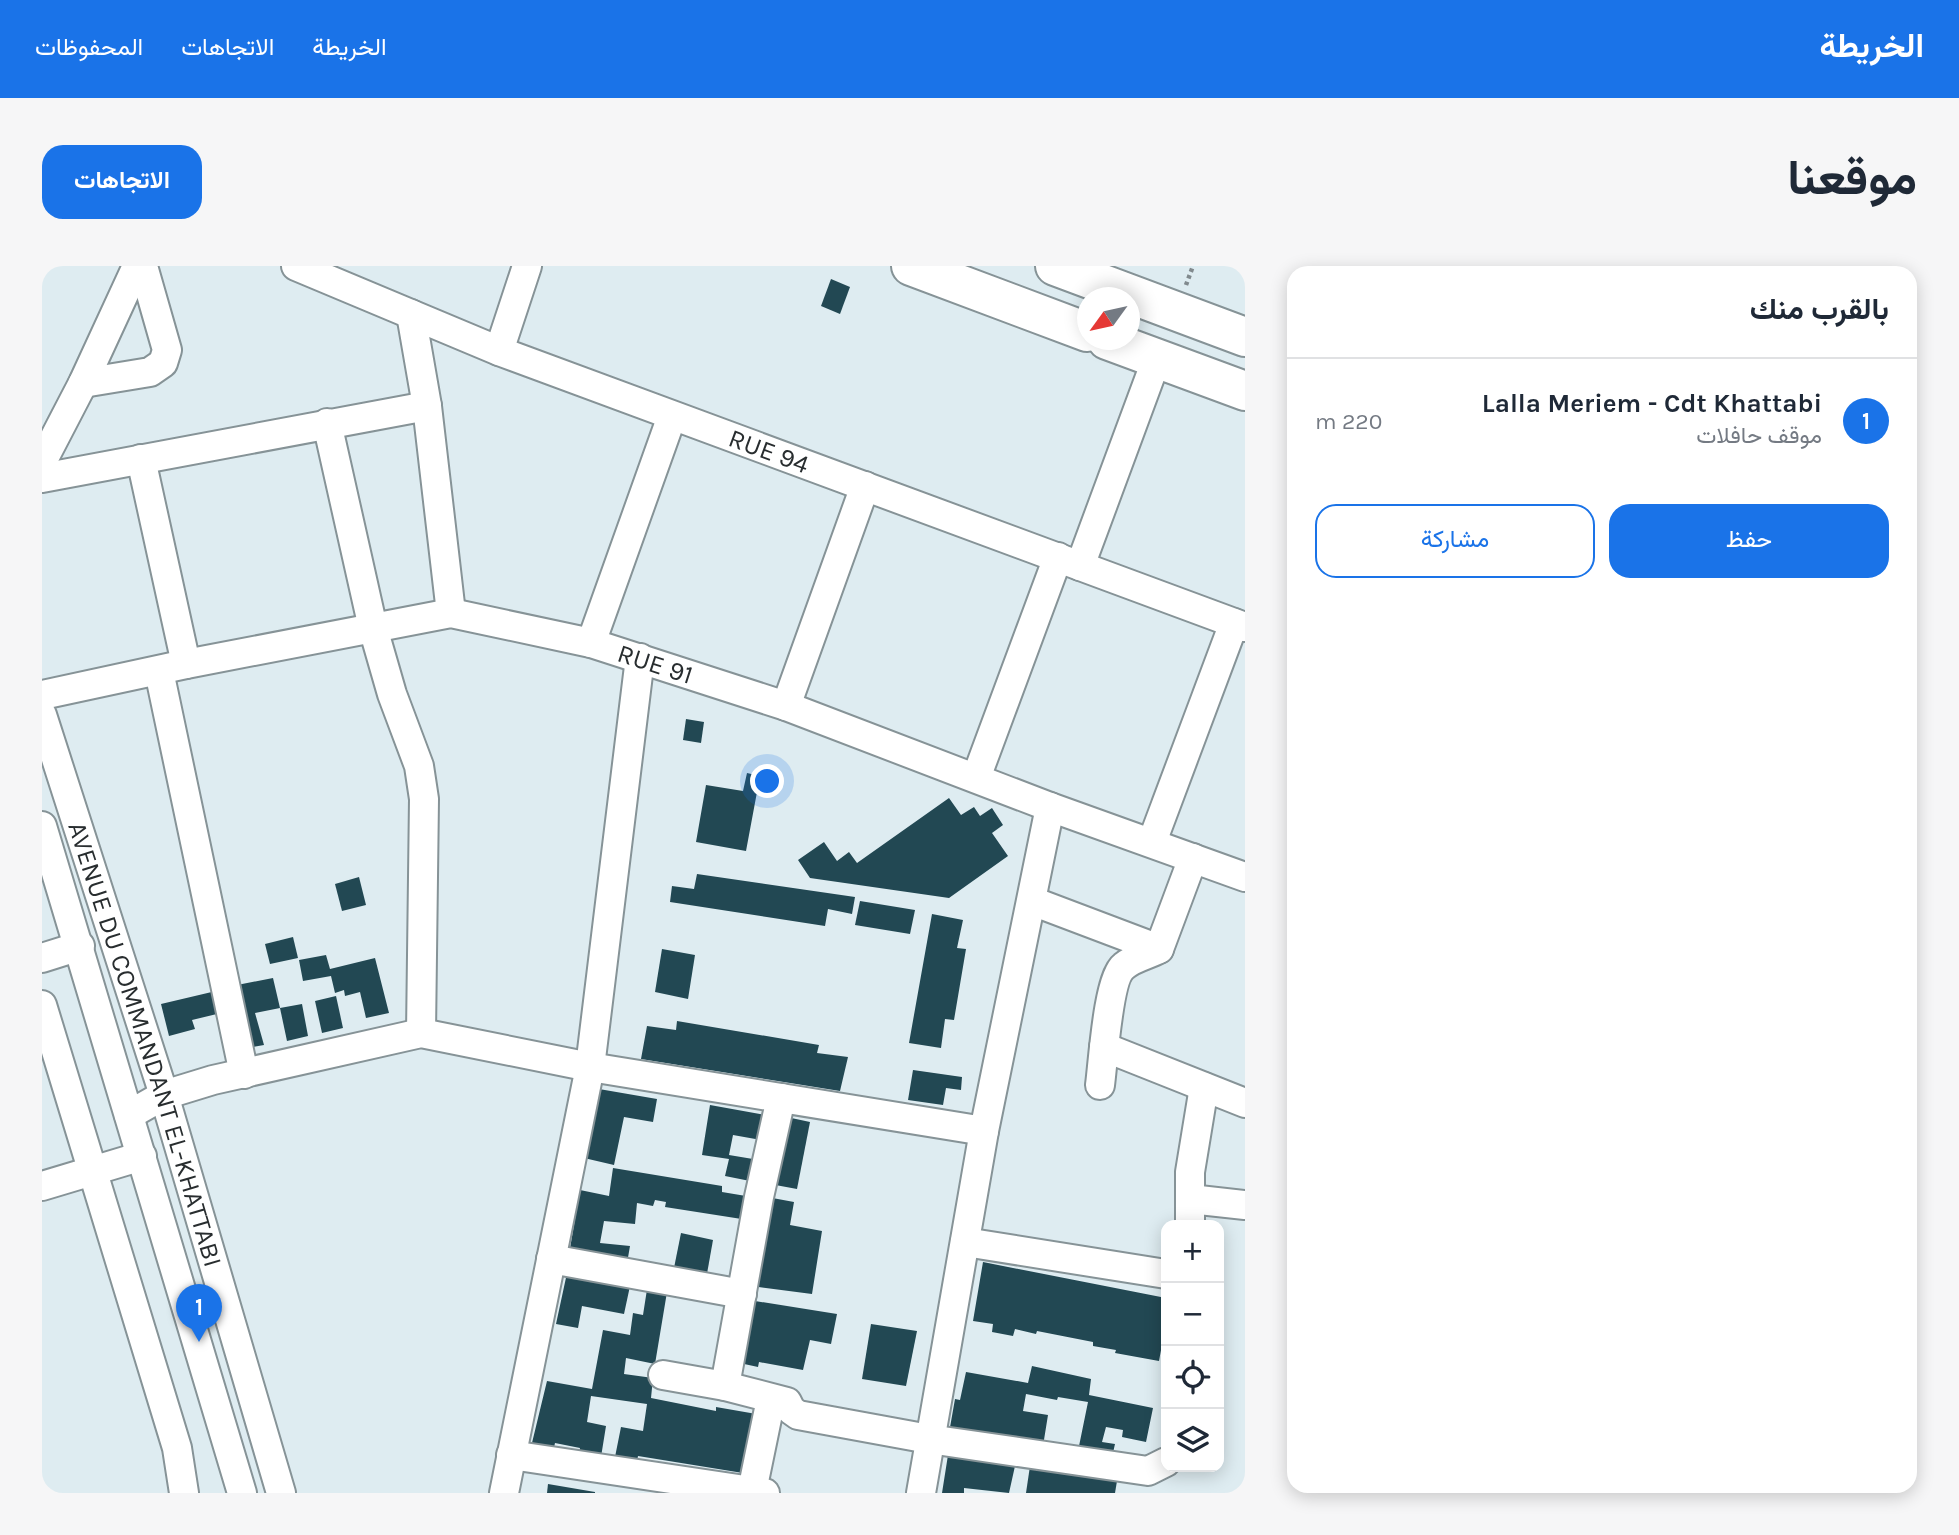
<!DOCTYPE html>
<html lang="ar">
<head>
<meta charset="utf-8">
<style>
	:root { --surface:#fff; --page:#f6f6f7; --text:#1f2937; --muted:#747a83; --line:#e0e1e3; --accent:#1a73e8 }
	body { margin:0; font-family:Karla,Vazirmatn,sans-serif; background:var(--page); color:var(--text); direction:rtl }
	.controls { position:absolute; right:21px; bottom:21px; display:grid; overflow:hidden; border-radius:14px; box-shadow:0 4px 18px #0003 }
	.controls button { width:63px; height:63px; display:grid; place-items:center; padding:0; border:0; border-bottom:2px solid var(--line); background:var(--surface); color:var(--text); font:35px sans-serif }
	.compass { position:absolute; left:1035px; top:21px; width:63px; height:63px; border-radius:50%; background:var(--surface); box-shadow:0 4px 18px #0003; rotate:237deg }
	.you { position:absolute; left:726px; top:516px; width:24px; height:24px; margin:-18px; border:5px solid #fff; border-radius:50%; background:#1a73e8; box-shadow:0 0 0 10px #1a73e833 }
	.badge { display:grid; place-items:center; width:46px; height:46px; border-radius:50%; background:var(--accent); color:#fff; font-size:23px; font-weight:700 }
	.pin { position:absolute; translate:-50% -58px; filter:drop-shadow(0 2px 4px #0008) }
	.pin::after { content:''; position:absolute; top:37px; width:24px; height:21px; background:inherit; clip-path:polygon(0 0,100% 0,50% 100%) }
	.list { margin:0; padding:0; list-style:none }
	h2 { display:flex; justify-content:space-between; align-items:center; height:91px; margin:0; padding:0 28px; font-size:30px }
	h2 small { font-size:23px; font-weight:400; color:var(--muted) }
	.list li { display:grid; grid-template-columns:46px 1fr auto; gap:21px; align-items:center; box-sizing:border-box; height:126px; padding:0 28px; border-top:2px solid var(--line) }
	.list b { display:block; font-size:26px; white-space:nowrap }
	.list p { margin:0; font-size:23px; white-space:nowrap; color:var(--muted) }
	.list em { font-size:23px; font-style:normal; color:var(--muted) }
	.actions { display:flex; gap:14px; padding:21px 28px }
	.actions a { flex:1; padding:16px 0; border:2px solid var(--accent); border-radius:21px; text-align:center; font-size:24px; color:var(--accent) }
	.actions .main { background:var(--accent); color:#fff }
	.icon { flex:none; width:38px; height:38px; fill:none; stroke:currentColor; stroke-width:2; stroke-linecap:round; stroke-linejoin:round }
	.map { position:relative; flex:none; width:1203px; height:1227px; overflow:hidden; direction:ltr; border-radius:21px }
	header { display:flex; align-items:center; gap:42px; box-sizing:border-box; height:98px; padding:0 35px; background:var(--accent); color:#fff }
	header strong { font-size:33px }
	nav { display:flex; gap:38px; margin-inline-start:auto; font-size:24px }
	.intro { display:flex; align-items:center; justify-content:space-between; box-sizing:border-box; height:168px; padding:0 42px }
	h1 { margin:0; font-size:49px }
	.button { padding:18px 32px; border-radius:21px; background:var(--accent); color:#fff; font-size:24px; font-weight:700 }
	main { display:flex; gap:42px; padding:0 42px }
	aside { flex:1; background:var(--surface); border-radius:21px; box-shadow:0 4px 18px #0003 }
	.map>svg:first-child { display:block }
	.building { fill:#224853 }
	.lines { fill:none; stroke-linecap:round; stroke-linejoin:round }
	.minor-casing { stroke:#869397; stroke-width:32 }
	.secondary-casing { stroke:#869397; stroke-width:42 }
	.path { stroke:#818a8e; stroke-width:4.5; stroke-dasharray:3.5 3.5; stroke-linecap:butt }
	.minor { stroke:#fff; stroke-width:28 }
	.secondary { stroke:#fff; stroke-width:38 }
	.labels { text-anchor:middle; stroke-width:7; stroke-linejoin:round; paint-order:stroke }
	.street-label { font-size:26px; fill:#282d2f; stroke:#deecf1 }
</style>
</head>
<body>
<header>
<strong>الخريطة</strong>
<nav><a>الخريطة</a><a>الاتجاهات</a><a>المحفوظات</a></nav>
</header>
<div class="intro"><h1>موقعنا</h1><a class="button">الاتجاهات</a></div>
<main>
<aside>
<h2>بالقرب منك<small></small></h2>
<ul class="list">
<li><span class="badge">1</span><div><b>Lalla Meriem - Cdt Khattabi</b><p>موقف حافلات</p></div><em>220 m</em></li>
</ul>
<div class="actions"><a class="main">حفظ</a><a>مشاركة</a></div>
</aside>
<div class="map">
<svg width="1203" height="1227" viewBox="0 0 1203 1227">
	<rect width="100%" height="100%" fill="#deecf1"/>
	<g class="building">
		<polygon points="789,13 808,21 798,48 779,40"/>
		<polygon points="644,453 662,456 659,477 641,474"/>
		<polygon points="705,507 718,510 704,585 654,576 664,519 701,525"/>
		<polygon points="907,532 919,549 932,541 938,550 950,542 961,559 950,567 966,590 907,632 768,612 756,594 782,576 795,595 807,586 815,597"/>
		<polygon points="655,608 813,631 810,648 786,643 783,660 628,636 630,620 652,623"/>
		<polygon points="317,611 324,639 300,645 293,618"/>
		<polygon points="818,635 873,644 868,668 813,659"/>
		<polygon points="890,648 921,654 915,682 924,683 912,754 903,753 899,782 867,777"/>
		<polygon points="251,671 256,692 228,698 223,678"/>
		<polygon points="620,683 653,689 646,733 613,726"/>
		<polygon points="284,689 288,703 333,692 347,747 324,752 318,726 303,730 302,724 293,727 289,710 261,715 257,694"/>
		<polygon points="231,712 238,742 213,747 222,779 200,783 185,721"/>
		<polygon points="174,725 179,747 150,754 153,763 127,770 119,738"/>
		<polygon points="294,730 301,762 280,767 273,735"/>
		<polygon points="260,738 266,770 245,775 238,742"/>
		<polygon points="635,755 777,779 775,787 806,791 798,825 599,793 605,760 634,764"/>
		<polygon points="871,804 920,811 919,824 904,822 901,839 866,834"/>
		<polygon points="557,823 615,833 611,856 582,851 572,899 542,892"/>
		<polygon points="668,839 723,849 719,874 691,869 687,889 717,894 713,916 683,910 687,893 660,889"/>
		<polygon points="740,850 768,856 755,923 728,918"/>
		<polygon points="571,902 680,920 680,926 710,931 706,954 623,941 624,936 613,934 611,940 595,937 593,958 562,955 558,977 588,980 584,1003 526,994 538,924 567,930"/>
		<polygon points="725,931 752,936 748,959 780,965 770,1028 709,1020"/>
		<polygon points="639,967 671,974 663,1019 630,1012"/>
		<polygon points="941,996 1124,1032 1124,1057 1117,1095 1073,1087 1074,1084 1051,1080 1051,1076 995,1065 994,1068 973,1063 971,1070 950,1066 951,1058 931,1055"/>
		<polygon points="525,1007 588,1020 582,1048 540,1040 536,1062 514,1058"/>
		<polygon points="606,1017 626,1020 613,1098 584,1092 582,1108 611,1112 609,1132 674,1145 674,1141 720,1149 707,1208 596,1190 595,1195 573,1191 579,1161 601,1165 605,1138 549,1130 545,1156 564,1160 559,1191 537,1187 538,1182 513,1177 511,1186 489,1181 505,1115 550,1123 561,1064 588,1069 591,1047 601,1049"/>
		<polygon points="707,1034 795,1048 789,1078 768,1074 761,1104 717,1096 716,1101 693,1096"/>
		<polygon points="829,1058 875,1065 864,1120 820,1113"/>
		<polygon points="990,1100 1049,1113 1047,1129 1111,1142 1104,1176 1080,1171 1081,1164 1064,1161 1060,1176 1073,1178 1070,1191 1036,1185 1046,1136 1016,1131 1015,1134 984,1128 981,1145 1006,1149 1001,1180 957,1169 956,1175 907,1167 913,1133 918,1134 924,1106 986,1117"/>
		<polygon points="906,1189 973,1200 967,1227 922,1222 922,1227 900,1227"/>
		<polygon points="988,1200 1075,1215 1073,1227 984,1227"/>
		<polygon points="506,1218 553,1226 553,1227 505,1227"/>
	</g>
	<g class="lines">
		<g class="minor-casing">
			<g id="minor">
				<path id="s1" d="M 254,0 L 457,85 L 1203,361"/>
				<polyline points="369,48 385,140 409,347"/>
				<polyline points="457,85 485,0"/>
				<polyline points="41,117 108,106 121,97 125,84 101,0"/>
				<polyline points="285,157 331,362 350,428 377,500 382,533 379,767"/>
				<polyline points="99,193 144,398"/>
				<polyline points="0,196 41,117 95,0"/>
				<polyline points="0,212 385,140"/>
				<polyline points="1038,300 1115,92"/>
				<polyline points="549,377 630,150"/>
				<polyline points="117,405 202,808"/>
				<path id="s2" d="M 0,429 L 144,398 L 409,347 L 549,377 L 744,440 L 1008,541 L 1203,611"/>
				<polyline points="744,440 823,220"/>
				<path id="s3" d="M 0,449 L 122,829 L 239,1227"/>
				<polyline points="934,512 1016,291"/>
				<polyline points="0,560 200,1227"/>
				<polyline points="1110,576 1192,357"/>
				<polyline points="990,635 1117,683"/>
				<polyline points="0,692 38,680"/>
				<polyline points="0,739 135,1182 142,1227"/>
				<polyline points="1062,781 1203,837"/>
				<path d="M 1058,819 C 1061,797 1066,712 1082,700 C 1091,692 1106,689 1117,683 L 1151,592"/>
				<polyline points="87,849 122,829 171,814 379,767 548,801 942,865"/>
				<polyline points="0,920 100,890"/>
				<polyline points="1148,933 1203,939"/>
				<polyline points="1148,959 1148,906 1162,821"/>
				<polyline points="923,976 1124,1008"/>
				<polyline points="509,993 700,1028"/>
				<polyline points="621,1109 683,1120 745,1136 749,1144 756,1149 887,1173 1106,1205 1124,1196"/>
				<polyline points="683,1120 717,931 739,832"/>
				<polyline points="469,1189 723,1227"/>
				<polyline points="710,1225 729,1133"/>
				<polyline points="462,1227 548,801 598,392"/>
				<polyline points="879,1227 942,865 1008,541"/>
			</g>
		</g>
		<g class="secondary-casing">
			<g id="secondary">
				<polyline points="869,0 1045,66"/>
				<polyline points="1013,0 1203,71"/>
				<polyline points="1065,74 1203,125"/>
			</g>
		</g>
		<polyline class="path" points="1144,19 1151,0"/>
		<use href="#minor" class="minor"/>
		<use href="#secondary" class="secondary"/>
	</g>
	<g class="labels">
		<g class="street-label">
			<text dy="9" stroke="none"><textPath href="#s1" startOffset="508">RUE 94</textPath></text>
			<text dy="9" stroke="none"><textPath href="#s2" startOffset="628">RUE 91</textPath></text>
			<text dy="9" stroke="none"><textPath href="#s3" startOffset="345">AVENUE DU COMMANDANT EL-KHATTABI</textPath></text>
		</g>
	</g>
</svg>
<div class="controls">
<button>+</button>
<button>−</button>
<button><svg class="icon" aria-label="locate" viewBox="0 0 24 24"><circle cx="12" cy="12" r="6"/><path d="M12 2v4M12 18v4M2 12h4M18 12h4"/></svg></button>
<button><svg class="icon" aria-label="layers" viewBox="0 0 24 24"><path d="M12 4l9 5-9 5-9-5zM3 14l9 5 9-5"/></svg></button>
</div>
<svg class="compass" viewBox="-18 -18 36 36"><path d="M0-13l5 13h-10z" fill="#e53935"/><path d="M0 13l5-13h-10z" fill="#747a83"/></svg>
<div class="you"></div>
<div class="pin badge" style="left:157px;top:1076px">1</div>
</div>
</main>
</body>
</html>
